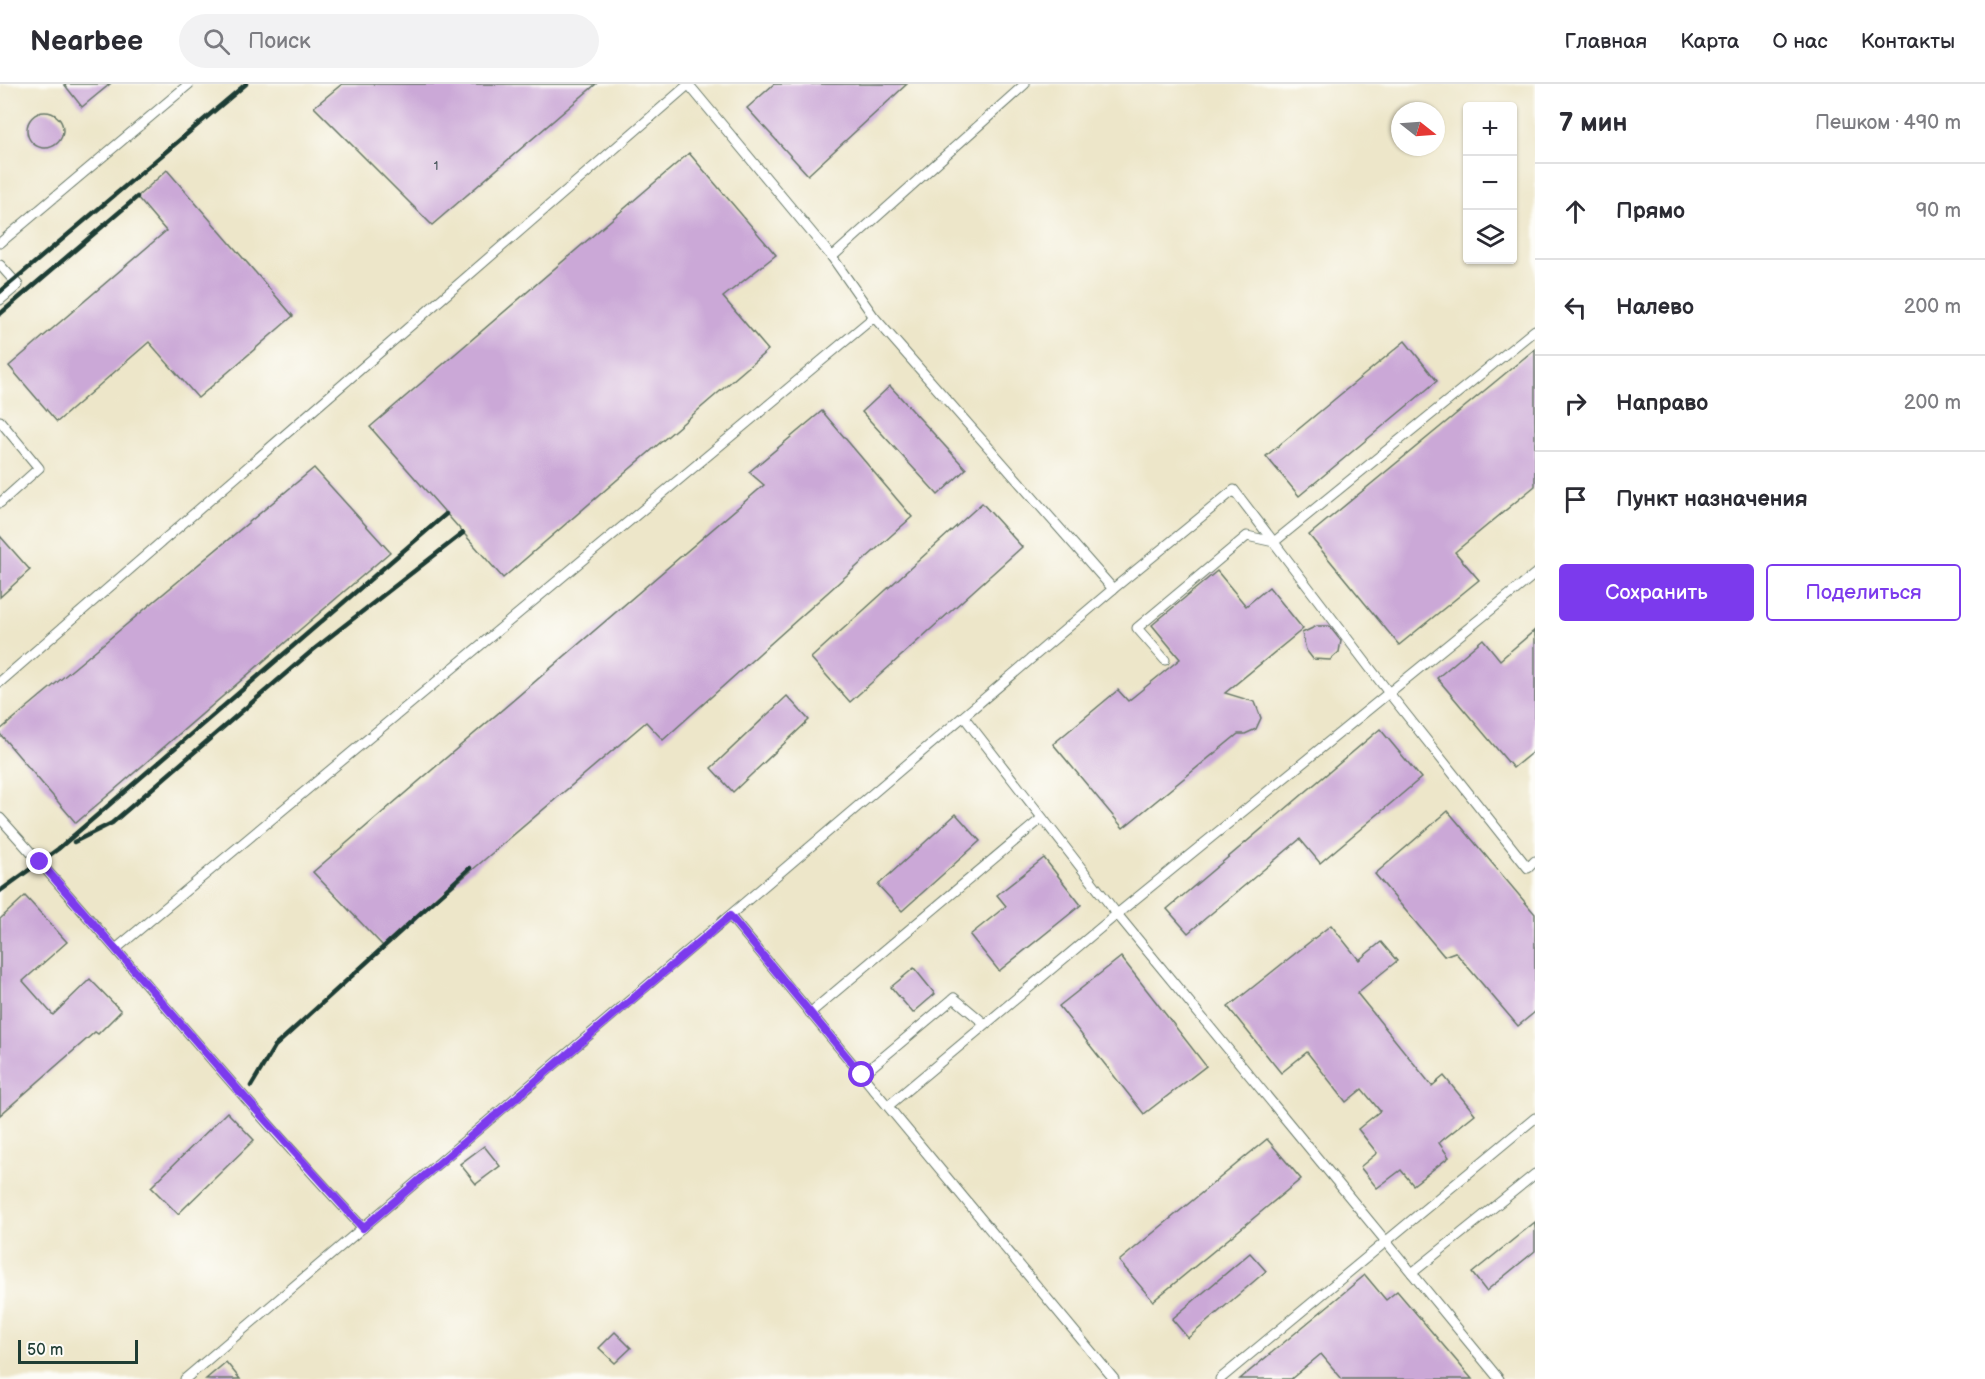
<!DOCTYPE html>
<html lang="ru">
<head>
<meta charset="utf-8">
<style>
	:root { --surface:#fff; --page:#f2f2f3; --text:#2b2b33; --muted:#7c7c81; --line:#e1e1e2; --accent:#7c3aed }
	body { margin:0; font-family:"Balsamiq Sans",sans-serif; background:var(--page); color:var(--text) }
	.controls { position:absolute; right:18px; top:18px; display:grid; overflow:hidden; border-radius:6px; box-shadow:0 2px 4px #0004 }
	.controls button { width:54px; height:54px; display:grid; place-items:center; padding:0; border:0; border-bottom:2px solid var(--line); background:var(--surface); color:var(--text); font:30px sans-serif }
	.compass { position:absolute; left:1391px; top:18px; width:54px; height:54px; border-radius:50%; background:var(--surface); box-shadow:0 2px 4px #0004; rotate:107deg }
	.scale { position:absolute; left:18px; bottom:15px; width:120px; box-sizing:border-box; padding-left:6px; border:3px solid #1f3d34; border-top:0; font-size:16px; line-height:21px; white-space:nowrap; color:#1f3d34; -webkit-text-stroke:4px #fdfcf7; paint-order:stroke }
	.stop { position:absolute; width:18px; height:18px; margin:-14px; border:4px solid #7c3aed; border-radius:50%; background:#fff }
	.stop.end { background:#7c3aed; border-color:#fff; box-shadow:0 2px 6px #0008 }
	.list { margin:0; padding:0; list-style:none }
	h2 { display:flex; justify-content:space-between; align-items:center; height:78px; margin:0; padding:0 24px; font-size:26px }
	h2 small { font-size:20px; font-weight:400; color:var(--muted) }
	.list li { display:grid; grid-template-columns:39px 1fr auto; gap:18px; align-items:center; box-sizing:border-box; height:96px; padding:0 24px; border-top:2px solid var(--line) }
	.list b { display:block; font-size:22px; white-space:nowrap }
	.list em { font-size:20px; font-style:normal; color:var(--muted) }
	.actions { display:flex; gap:12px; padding:18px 24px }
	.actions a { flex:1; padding:14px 0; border:2px solid var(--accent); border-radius:6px; text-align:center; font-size:21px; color:var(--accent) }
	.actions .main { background:var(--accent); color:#fff }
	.icon { flex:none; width:33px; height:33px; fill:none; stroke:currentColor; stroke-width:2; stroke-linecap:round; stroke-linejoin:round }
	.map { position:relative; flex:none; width:1535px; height:1295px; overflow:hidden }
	header { display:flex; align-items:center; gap:36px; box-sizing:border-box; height:84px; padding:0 30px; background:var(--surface); border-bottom:2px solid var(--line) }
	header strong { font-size:28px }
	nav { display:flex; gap:33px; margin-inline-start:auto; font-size:21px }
	.search { width:420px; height:54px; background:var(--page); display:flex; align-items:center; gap:15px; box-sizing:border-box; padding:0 21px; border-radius:33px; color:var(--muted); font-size:22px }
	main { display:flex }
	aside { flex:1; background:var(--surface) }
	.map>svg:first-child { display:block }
	.building { fill:#cba8d7 }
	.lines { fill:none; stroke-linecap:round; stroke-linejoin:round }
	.service-casing { stroke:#677868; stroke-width:11 }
	.service { stroke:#fff; stroke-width:9 }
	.rail { stroke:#1f3d34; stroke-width:4.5 }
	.route { stroke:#7c3aed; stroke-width:8 }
	.labels { text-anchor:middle; stroke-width:4.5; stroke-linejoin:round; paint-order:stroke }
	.number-label { font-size:12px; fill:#4a585d }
</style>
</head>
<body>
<header>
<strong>Nearbee</strong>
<div class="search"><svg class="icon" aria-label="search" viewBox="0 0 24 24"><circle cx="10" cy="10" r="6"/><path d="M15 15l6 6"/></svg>Поиск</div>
<nav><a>Главная</a><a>Карта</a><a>О нас</a><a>Контакты</a></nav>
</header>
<main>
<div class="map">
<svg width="1535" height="1295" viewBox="0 0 1535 1295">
	<rect width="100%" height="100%" fill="#fdfcf7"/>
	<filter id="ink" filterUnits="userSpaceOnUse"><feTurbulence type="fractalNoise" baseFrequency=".0167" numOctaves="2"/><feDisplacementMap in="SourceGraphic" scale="12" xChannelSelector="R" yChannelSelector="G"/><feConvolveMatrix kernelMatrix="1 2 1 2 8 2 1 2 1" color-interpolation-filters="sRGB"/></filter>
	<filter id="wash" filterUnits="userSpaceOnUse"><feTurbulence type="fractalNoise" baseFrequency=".008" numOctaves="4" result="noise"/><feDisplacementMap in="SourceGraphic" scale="24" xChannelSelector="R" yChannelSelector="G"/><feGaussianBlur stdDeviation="1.35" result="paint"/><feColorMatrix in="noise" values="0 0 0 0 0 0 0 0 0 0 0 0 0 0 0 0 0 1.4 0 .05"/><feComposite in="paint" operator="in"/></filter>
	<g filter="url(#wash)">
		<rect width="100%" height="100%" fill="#ede6c9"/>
		<g id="blocks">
			<g class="building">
				<polygon points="64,0 110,0 82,23"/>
				<polygon points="342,0 596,0 432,141 314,23"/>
				<polygon points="774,0 907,0 808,91 747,24"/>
				<circle cx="45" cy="46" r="18"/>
				<polygon points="689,69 776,171 723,213 768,266 503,494 370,343"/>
				<polygon points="167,86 293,232 198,314 149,258 57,338 9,282 166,147 137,113"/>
				<polygon points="1405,257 1437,297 1299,412 1266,372"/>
				<polygon points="1535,265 1535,402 1455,468 1479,496 1399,561 1309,451"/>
				<polygon points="890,302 966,385 938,411 862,328"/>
				<polygon points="822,327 912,433 663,656 646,638 383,862 313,788 764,401 749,388"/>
				<polygon points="314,384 390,468 76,739 0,650 0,646"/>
				<polygon points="982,419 1022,463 850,618 811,574"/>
				<polygon points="0,452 30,486 0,513"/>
				<polygon points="1217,487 1246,522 1269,503 1303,545 1225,609 1255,618 1261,634 1256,645 1245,650 1238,650 1123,744 1053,660 1118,606 1128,617 1180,575 1152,541"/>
				<polygon points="1317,542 1329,542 1341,557 1339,568 1330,576 1313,575 1306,566 1302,549"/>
				<polygon points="1535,546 1535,666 1513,684 1437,594 1483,555 1500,576"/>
				<polygon points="787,612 809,636 733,708 711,684"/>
				<polygon points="1380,645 1421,694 1320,779 1300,755 1188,849 1167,825"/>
				<polygon points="1448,727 1535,830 1535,928 1518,942 1455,868 1444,872 1375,790"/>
				<polygon points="956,730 980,757 902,827 878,801"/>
				<polygon points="1044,774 1081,821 999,887 970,851 1006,822 997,811"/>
				<polygon points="25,812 67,858 23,897 53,931 90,895 121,927 98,950 95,948 0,1031 0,835"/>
				<polygon points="1331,841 1359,876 1381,858 1397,877 1357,909 1432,1002 1444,992 1475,1030 1439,1059 1449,1073 1413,1101 1401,1086 1377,1104 1360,1083 1377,1069 1358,1045 1380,1027 1362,1005 1346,1018 1307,968 1281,989 1228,923"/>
				<polygon points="1121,873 1206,982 1144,1030 1059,922"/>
				<polygon points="914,884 935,910 913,929 891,903"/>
				<polygon points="227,1028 254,1056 178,1130 151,1103"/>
				<polygon points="1267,1055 1301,1095 1153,1217 1119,1177"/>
				<polygon points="484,1062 500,1082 476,1100 460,1080"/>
				<polygon points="1535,1138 1535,1167 1486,1207 1472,1189"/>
				<polygon points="1250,1169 1266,1187 1188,1254 1172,1235"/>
				<polygon points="1365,1191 1386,1216 1397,1207 1472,1295 1342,1295 1321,1270 1291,1295 1240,1295"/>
				<polygon points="615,1248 631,1264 615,1279 599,1264"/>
				<polygon points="226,1278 240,1295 206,1295"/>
			</g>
		</g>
	</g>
	<g filter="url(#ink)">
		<use href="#blocks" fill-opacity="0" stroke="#677868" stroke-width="1.5"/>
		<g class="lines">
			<g class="service-casing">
				<g id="service">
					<polyline points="0,159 189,0"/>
					<polyline points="832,173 1025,0"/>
					<polyline points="0,181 18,201 0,216"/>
					<polyline points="0,337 39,384 0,419"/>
					<polyline points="1113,505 1234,406 1389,609 1528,784 1535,777"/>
					<polyline points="1165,576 1137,544 1247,452 1274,458 1535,246"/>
					<polyline points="0,598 689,0"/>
					<path d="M 0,734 C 122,869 238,1011 363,1144"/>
					<polyline points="730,832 1114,1295"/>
					<polyline points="117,864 874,233"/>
					<polyline points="810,929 1042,734"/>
					<polyline points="862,991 954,914 985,940"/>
					<polyline points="888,1022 1117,830 964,633"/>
					<polyline points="1412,1189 1535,1090"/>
					<polyline points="185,1295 1113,505 874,233 832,173 689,1"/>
					<polyline points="1220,1295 1535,1034"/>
					<polyline points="1499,1295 1117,830 1535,490"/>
				</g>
			</g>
			<use href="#service" class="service"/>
			<g class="rail">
				<polyline points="0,208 246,0"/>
				<polyline points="0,230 137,113"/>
				<polyline points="74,758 112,739 313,566 463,449"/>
				<polyline points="0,807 58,765 446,430"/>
				<polyline points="251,1002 275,962 470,784"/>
			</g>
		</g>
	</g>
	<g class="lines" filter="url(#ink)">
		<polyline class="route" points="40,778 241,1009 363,1144 730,832 862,991"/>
	</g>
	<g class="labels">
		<g class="number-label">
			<text x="436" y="86">1</text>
		</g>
	</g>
</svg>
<div class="controls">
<button>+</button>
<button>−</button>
<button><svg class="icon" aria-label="layers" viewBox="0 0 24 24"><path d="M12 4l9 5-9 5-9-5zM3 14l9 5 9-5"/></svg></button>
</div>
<svg class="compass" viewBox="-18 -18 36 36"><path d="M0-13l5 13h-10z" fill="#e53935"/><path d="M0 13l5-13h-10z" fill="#7c7c81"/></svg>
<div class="scale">50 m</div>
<div class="stop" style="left:862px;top:991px"></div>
<div class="stop end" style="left:40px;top:778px"></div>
</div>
<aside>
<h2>7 мин<small>Пешком · 490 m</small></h2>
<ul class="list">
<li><svg class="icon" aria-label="ahead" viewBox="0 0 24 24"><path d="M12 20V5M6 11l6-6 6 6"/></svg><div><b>Прямо</b></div><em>90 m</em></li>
<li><svg class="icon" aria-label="left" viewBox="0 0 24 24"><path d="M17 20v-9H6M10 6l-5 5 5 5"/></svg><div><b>Налево</b></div><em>200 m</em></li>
<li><svg class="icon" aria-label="right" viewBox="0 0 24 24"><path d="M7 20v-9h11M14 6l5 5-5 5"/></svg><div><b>Направо</b></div><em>200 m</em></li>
<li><svg class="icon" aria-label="arrive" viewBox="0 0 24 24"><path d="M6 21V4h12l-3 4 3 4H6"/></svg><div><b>Пункт назначения</b></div></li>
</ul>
<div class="actions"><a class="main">Сохранить</a><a>Поделиться</a></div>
</aside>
</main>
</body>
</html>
